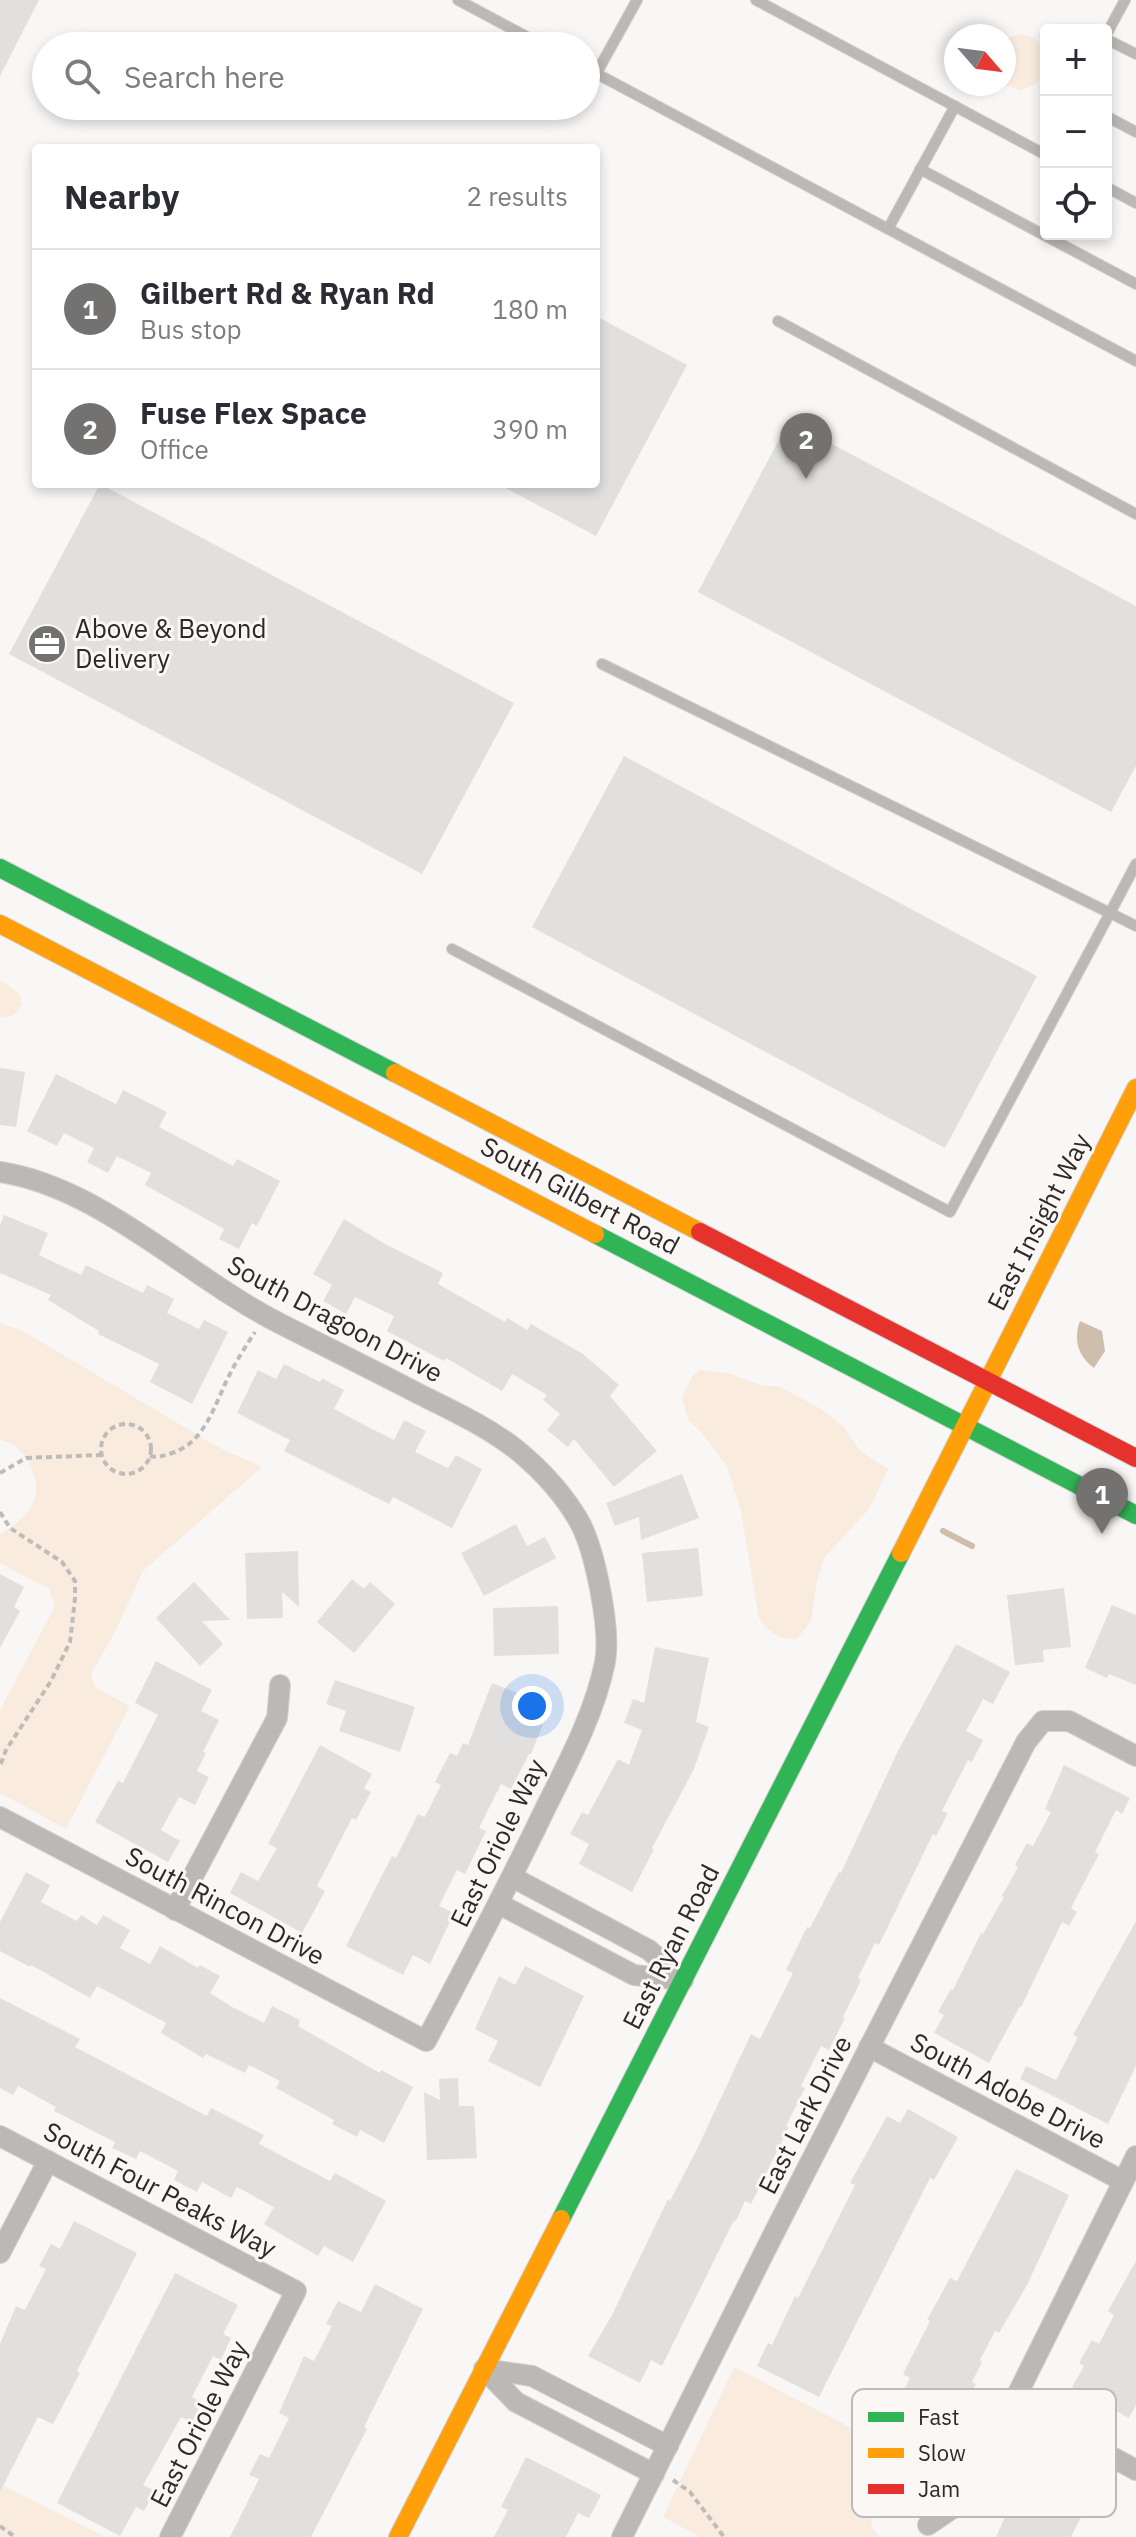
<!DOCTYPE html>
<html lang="en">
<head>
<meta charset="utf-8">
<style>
	:root { --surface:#fff; --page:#f2f2f3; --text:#2b2b33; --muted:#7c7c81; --line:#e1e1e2; --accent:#737271 }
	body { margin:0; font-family:"IBM Plex Sans",sans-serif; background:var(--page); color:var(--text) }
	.controls { position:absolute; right:24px; top:24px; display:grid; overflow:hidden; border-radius:8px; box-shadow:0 4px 12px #0003 }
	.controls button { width:72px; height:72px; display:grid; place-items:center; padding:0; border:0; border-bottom:2px solid var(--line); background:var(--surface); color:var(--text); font:40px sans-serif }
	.compass { position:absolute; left:944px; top:24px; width:72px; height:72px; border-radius:50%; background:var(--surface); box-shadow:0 4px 12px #0003; rotate:118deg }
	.you { position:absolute; left:532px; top:1706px; width:28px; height:28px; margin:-20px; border:6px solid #fff; border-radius:50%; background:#1a73e8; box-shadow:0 0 0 12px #1a73e833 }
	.badge { display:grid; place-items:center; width:52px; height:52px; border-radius:50%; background:var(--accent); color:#fff; font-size:26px; font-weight:700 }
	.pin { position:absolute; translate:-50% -66px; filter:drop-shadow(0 2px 4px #0008) }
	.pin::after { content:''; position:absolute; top:42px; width:28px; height:24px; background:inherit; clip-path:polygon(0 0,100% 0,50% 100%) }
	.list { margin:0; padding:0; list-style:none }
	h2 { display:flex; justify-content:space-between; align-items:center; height:104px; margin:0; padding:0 32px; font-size:34px }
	h2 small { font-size:26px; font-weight:400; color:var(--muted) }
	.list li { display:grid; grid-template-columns:52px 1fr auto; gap:24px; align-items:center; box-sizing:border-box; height:120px; padding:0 32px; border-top:2px solid var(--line) }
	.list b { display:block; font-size:30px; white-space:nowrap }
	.list p { margin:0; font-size:26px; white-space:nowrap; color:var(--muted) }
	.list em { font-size:26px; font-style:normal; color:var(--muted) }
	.icon { flex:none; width:44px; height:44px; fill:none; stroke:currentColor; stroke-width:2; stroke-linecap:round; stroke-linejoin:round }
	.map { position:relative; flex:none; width:1136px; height:2537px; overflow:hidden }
	.search { position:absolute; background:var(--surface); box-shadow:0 4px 12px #0003; left:32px; top:32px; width:568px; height:88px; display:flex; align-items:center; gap:20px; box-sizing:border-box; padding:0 28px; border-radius:44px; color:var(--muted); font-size:30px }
	.panel { position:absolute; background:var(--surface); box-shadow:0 4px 12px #0003; left:32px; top:144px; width:568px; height:344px; border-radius:8px }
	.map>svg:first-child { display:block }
	.green { fill:#f9ebde }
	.water { fill:#d0beac }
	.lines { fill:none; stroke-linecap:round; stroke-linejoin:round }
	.stream { stroke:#d0beac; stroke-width:6 }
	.building { fill:#e1e0df }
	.lane-casing { stroke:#d3d2d2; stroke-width:12 }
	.street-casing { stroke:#d3d2d2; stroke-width:22 }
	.fast-casing { stroke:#d3d2d2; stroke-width:20 }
	.slow-casing { stroke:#d3d2d2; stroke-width:20 }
	.jam-casing { stroke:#d3d2d2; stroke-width:20 }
	.path { stroke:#bebcba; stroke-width:4; stroke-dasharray:6 4; stroke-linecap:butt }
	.lane { stroke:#bcb8b5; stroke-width:10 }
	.street { stroke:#bcb8b5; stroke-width:20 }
	.fast { stroke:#30b455; stroke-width:18 }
	.slow { stroke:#ff9f0a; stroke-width:18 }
	.jam { stroke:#e5322d; stroke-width:18 }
	.labels { text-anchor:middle; stroke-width:6; stroke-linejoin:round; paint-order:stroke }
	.poi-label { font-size:26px; fill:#2b2a29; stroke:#faf7f5; text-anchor:start }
	.street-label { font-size:26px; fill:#2b2a29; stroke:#faf7f5 }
	.key { fill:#faf7f5; stroke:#bcbab8; stroke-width:2 }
	.key-label { font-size:22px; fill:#2b2a29 }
</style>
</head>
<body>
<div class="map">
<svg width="1136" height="2537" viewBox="0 0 1136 2537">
	<rect width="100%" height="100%" fill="#f9f7f6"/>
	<g class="green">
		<path d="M 1019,34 L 1035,38 L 1046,54 C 1046,74 1041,85 1020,90 L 1003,84 L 1004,39 Z"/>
		<path d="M 0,980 L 19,993 L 22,1005 C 15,1014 12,1019 0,1017 Z"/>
		<path d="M 0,1323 L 23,1331 L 218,1447 L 262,1467 L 143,1571 L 117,1628 L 91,1675 L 96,1688 L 130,1706 L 66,1829 L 0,1793 L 0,1710 L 55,1606 L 49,1589 L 0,1563 L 0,1534 C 33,1515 48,1492 25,1457 C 19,1448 11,1442 0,1440 Z"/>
		<path d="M 699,1370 L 728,1373 L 763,1386 L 779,1386 L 821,1409 L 844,1427 L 860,1451 L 888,1469 L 869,1509 L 825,1557 L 817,1581 L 811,1621 L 797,1639 C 779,1640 769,1633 759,1618 L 741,1512 L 727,1466 L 702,1433 L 688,1420 L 682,1398 L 692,1377 Z"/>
		<path d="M 734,2367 L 923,2465 C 881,2472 881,2490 871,2526 L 879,2537 L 700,2537 L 663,2517 Z"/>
		<polygon points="0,2484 105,2537 106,2537 0,2537"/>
	</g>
	<path class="water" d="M 1080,1321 L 1102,1331 L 1105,1351 L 1094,1368 C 1078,1357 1073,1339 1080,1321 Z"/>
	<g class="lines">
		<polyline class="stream" points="943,1531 972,1546"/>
	</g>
	<g class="building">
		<polygon points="0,0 39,0 0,76"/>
		<polygon points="596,316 687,365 596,536 498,484 596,484"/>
		<polygon points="789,421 1136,606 1136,766 1111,812 698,592"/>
		<polygon points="100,484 514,703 422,874 9,654"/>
		<polygon points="624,756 1037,976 945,1148 532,927"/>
		<polygon points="0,1068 25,1072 16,1127 0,1125"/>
		<polygon points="56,1074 116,1104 123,1090 167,1112 159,1127 233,1166 237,1159 280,1181 257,1226 252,1223 239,1249 219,1239 224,1229 145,1185 151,1173 117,1156 108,1173 87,1162 94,1148 64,1133 57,1146 27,1131"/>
		<polygon points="4,1215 48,1233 39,1255 81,1275 86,1265 143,1293 147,1285 174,1299 167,1313 199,1329 204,1320 228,1332 192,1404 150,1382 159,1364 98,1334 99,1331 48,1300 51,1295 0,1273 0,1225"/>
		<polygon points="344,1219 385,1244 443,1273 438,1284 505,1322 507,1318 527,1330 531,1324 583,1354 619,1385 610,1396 657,1451 614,1487 574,1439 568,1447 547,1430 560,1414 543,1400 547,1395 512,1374 502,1391 446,1358 444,1361 387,1331 394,1316 355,1297 346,1314 323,1301 332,1285 313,1274"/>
		<polygon points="284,1364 320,1382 322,1378 344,1390 334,1409 372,1429 394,1440 404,1420 426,1431 415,1452 448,1468 456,1455 482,1469 452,1528 393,1497 389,1504 284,1451 290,1440 237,1413 258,1370 276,1379"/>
		<polygon points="682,1474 699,1518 641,1540 639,1517 615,1526 606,1503"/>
		<polygon points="516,1524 527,1546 545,1537 556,1558 484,1596 461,1553"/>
		<polygon points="698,1548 703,1596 647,1602 642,1553"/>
		<polygon points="298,1551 299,1607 282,1592 283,1618 247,1619 245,1553"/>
		<polygon points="0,1574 24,1587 14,1607 20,1611 0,1648"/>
		<polygon points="352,1579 364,1589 370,1582 395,1604 354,1653 317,1622"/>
		<polygon points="194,1582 230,1620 202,1621 223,1644 200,1666 156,1618"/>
		<polygon points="1064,1588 1071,1647 1043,1650 1044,1662 1015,1665 1007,1595"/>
		<polygon points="1112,1605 1136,1615 1136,1685 1109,1674 1107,1678 1085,1668"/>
		<polygon points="558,1606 559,1654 494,1656 493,1608"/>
		<polygon points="956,1644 1010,1672 993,1704 983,1699 966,1731 983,1740 972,1762 968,1760 942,1811 948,1813 936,1836 933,1834 879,1945 875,1943 858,1978 861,1980 843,2017 845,2018 829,2050 821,2046 801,2086 805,2088 786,2126 789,2127 751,2204 745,2201 736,2221 734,2220 662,2366 651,2360 640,2383 588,2356 612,2315 668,2199 670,2201 697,2149 751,2034 760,2039 793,1973 786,1970 807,1927 810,1928 839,1872 841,1873 898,1751"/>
		<polygon points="655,1647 709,1658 696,1722 709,1727 693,1771 652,1848 654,1849 632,1892 579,1864 589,1844 570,1834 582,1812 588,1815 618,1759 629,1765 642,1730 624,1723 633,1699 644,1703"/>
		<polygon points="156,1661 212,1690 201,1711 219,1720 203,1752 206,1753 197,1771 209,1777 195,1805 179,1797 161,1830 180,1841 168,1862 95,1822 118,1781 123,1783 158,1715 135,1703"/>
		<polygon points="335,1680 415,1707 400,1752 339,1731 346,1711 326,1704"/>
		<polygon points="492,1683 538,1701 531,1719 543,1724 531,1754 529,1754 511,1789 501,1784 479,1828 486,1831 465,1874 457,1870 439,1906 454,1913 430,1964 413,1955 403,1975 346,1946 392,1856 396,1858 418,1814 425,1817 441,1785 435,1782 450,1753 457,1756 463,1743 468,1745"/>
		<polygon points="320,1745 372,1774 364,1788 371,1792 356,1820 352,1818 317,1886 325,1891 302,1933 230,1893 241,1872 258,1881 277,1848 268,1844"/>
		<polygon points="1064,1765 1130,1798 1122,1814 1116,1810 1095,1852 1099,1854 1071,1908 1077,1912 1069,1926 1062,1922 1021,2007 1020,2006 989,2063 934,2033 944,2015 938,2012 951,1989 953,1990 981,1933 983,1934 1004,1897 1002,1896 1018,1867 1015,1865 1027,1843 1033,1846 1051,1812 1045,1809"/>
		<polygon points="26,1872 50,1885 41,1902 77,1921 81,1915 97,1925 103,1915 130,1930 120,1948 150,1964 160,1946 198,1968 200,1965 220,1976 210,1993 232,2007 264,2023 272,2006 300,2020 298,2026 380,2073 381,2070 413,2087 384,2143 360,2130 357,2137 332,2124 334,2120 276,2088 280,2081 249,2065 245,2073 206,2054 203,2058 161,2033 166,2023 97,1986 90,1998 31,1965 30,1967 0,1951 0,1922"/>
		<polygon points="1136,1921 1136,2066 1108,2124 1020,2079 1026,2066 1056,2080 1078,2037 1073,2035"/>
		<polygon points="525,1966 584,1996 540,2087 488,2061 498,2041 475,2029 499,1976 515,1985"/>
		<polygon points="0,1998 80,2039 75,2047 207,2116 211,2108 264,2135 259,2144 330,2181 335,2173 386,2201 353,2262 324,2246 318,2256 264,2224 274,2207 237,2187 231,2198 202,2182 197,2192 174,2180 178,2171 140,2151 136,2159 112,2148 115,2142 54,2111 56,2107 18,2086 13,2095 0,2088"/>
		<polygon points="458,2078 459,2106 474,2106 477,2158 427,2160 424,2092 440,2100 439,2079"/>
		<polygon points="908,2109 958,2137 934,2180 930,2178 819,2397 757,2366 768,2343 772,2345 795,2296 798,2298 855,2185 850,2183 887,2116 900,2123"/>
		<polygon points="1016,2169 1069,2195 1027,2285 999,2333 995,2331 980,2360 982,2362 972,2382 976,2384 965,2406 962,2405 940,2449 918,2438 913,2448 883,2432 910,2378 903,2374 930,2321 927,2320 950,2278 957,2281"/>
		<polygon points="74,2221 137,2253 77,2371 80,2373 53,2424 38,2417 0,2492 0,2344 16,2306 25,2310 46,2269 39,2266 51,2244 60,2249"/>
		<polygon points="1136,2261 1136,2405 1129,2418 1072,2387 1084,2366 1079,2363 1092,2340 1099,2344 1114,2315 1108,2311"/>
		<polygon points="175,2273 238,2305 223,2334 231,2338 221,2360 213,2356 192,2397 202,2402 192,2422 181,2417 143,2485 155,2491 144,2511 136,2507 120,2536 57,2503"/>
		<polygon points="375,2284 423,2309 364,2427 367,2429 311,2537 230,2537 259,2479 249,2475 260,2454 269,2458 289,2418 279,2413 304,2356 314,2361 332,2326 326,2324 338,2301 361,2312"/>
		<polygon points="526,2457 601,2495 589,2518 578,2513 566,2537 494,2537 508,2510 501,2507"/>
		<polygon points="1038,2465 1093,2493 1071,2537 996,2537 1021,2481 1028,2485"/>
	</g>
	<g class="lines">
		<g class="lane-casing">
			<g id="lane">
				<polyline points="458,0 544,46"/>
				<polyline points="756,0 1046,155"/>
				<polyline points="1106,35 1125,0"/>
				<polyline points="1106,39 1136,54"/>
				<polyline points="586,68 1136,361"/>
				<polyline points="596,74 637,0"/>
				<polyline points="1106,116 1136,132"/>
				<polyline points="920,169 1136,284"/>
				<polyline points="1106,187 1136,203"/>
				<polyline points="888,229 955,106"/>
				<polyline points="778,321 1136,514"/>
				<polyline points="602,664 1110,913 1136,864"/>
				<polyline points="452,949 950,1212 1110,913 1136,926"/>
			</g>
		</g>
		<g class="street-casing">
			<g id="street">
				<path d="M 0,1172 C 100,1187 190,1278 279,1323 C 326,1347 373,1370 419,1394 C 453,1411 488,1427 517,1450 C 540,1469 564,1495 579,1521 C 595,1550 611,1629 605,1662 C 595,1712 569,1761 546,1807 C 508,1886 467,1964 426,2041 L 0,1817"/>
				<polyline points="512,1877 649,1950 683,1980"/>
				<polyline points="499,1904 634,1975 683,1980"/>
				<polyline points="175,1910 277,1718 280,1685"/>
				<polyline points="869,2047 1123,2181"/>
				<polyline points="0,2136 296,2291 170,2537"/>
				<polyline points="0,2253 48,2161"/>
				<polyline points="484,2369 516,2402 654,2474"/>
				<polyline points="484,2369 532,2376 668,2446"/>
				<polyline points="1013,2403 1136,2470"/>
				<polyline points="928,2525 959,2504 1013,2403 1136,2156"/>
				<polyline points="622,2537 774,2233 1026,1742 1043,1721 1069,1721 1136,1756"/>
			</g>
		</g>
		<g class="fast-casing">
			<g id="fast">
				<polyline points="0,868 395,1073"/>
				<polyline points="595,1234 1136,1515"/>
				<polyline points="561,2219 901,1553"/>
			</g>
		</g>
		<g class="slow-casing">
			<g id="slow">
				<polyline points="0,924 595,1234"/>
				<polyline points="395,1073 700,1232"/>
				<polyline points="901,1553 1136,1088"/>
				<polyline points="398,2537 561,2219"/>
			</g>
		</g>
		<g class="jam-casing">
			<polyline id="jam" points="700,1232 1136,1458"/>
		</g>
		<g class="path">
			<circle cx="126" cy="1449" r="25"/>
			<path d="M 150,1456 C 160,1458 166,1455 175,1452 C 208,1439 216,1399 232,1370 C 239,1357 247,1344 255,1332"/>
			<polyline points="0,1473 26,1458 101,1455"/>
			<polyline points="0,1512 10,1528 62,1562 75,1581 75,1599 70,1642 51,1681 6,1750 0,1766"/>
			<polyline points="673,2480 690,2492 724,2537"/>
			<polyline points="0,2526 15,2537"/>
		</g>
		<use href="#lane" class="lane"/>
		<use href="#street" class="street"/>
		<use href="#fast" class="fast"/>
		<use href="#slow" class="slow"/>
		<use href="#jam" class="jam"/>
	</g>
	<defs>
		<g id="office-disc" transform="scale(2)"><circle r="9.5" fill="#737271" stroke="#faf7f5"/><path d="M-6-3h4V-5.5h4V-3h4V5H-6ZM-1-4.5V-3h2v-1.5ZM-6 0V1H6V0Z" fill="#fff"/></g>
	</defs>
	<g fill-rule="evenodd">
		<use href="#office-disc" x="47" y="644"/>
	</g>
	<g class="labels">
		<g class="poi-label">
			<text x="75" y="638">Above &amp; Beyond<tspan x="75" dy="30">Delivery</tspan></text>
		</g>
		<g class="street-label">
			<text transform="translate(580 1196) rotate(28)" y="9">South Gilbert Road</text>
			<text transform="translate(1039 1222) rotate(-63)" y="9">East Insight Way</text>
			<text transform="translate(335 1319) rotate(28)" y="9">South Dragoon Drive</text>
			<text transform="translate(498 1843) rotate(-64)" y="9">East Oriole Way</text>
			<text transform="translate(225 1906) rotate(28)" y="9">South Rincon Drive</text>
			<text transform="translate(671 1947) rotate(-63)" y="9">East Ryan Road</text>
			<text transform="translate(1008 2091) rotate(28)" y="9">South Adobe Drive</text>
			<text transform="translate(805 2115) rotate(-63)" y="9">East Lark Drive</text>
			<text transform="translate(160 2190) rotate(28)" y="9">South Four Peaks Way</text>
			<text transform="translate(199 2424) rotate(-63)" y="9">East Oriole Way</text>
		</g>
	</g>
	<rect x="852" y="2389" width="264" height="128" rx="12" class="key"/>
	<rect x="868" y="2412" width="36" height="10" fill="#30b455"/>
	<rect x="868" y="2448" width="36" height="10" fill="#ff9f0a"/>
	<rect x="868" y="2484" width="36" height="10" fill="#e5322d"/>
	<g class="key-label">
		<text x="918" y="2425">Fast</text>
		<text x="918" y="2461">Slow</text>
		<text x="918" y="2497">Jam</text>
	</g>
</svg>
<div class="controls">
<button>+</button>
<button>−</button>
<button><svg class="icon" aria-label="locate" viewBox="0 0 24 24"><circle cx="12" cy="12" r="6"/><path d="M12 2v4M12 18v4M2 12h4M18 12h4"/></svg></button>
</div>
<svg class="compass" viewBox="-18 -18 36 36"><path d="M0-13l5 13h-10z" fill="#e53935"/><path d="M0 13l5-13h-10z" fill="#7c7c81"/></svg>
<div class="you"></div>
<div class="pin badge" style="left:1102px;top:1534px">1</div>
<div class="pin badge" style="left:806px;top:479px">2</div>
<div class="search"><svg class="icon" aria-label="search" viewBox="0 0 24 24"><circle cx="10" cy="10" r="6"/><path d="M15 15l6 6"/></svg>Search here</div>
<section class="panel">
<h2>Nearby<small>2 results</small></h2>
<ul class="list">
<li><span class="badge">1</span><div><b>Gilbert Rd &amp; Ryan Rd</b><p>Bus stop</p></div><em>180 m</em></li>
<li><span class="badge">2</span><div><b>Fuse Flex Space</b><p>Office</p></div><em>390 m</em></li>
</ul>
</section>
</div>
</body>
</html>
